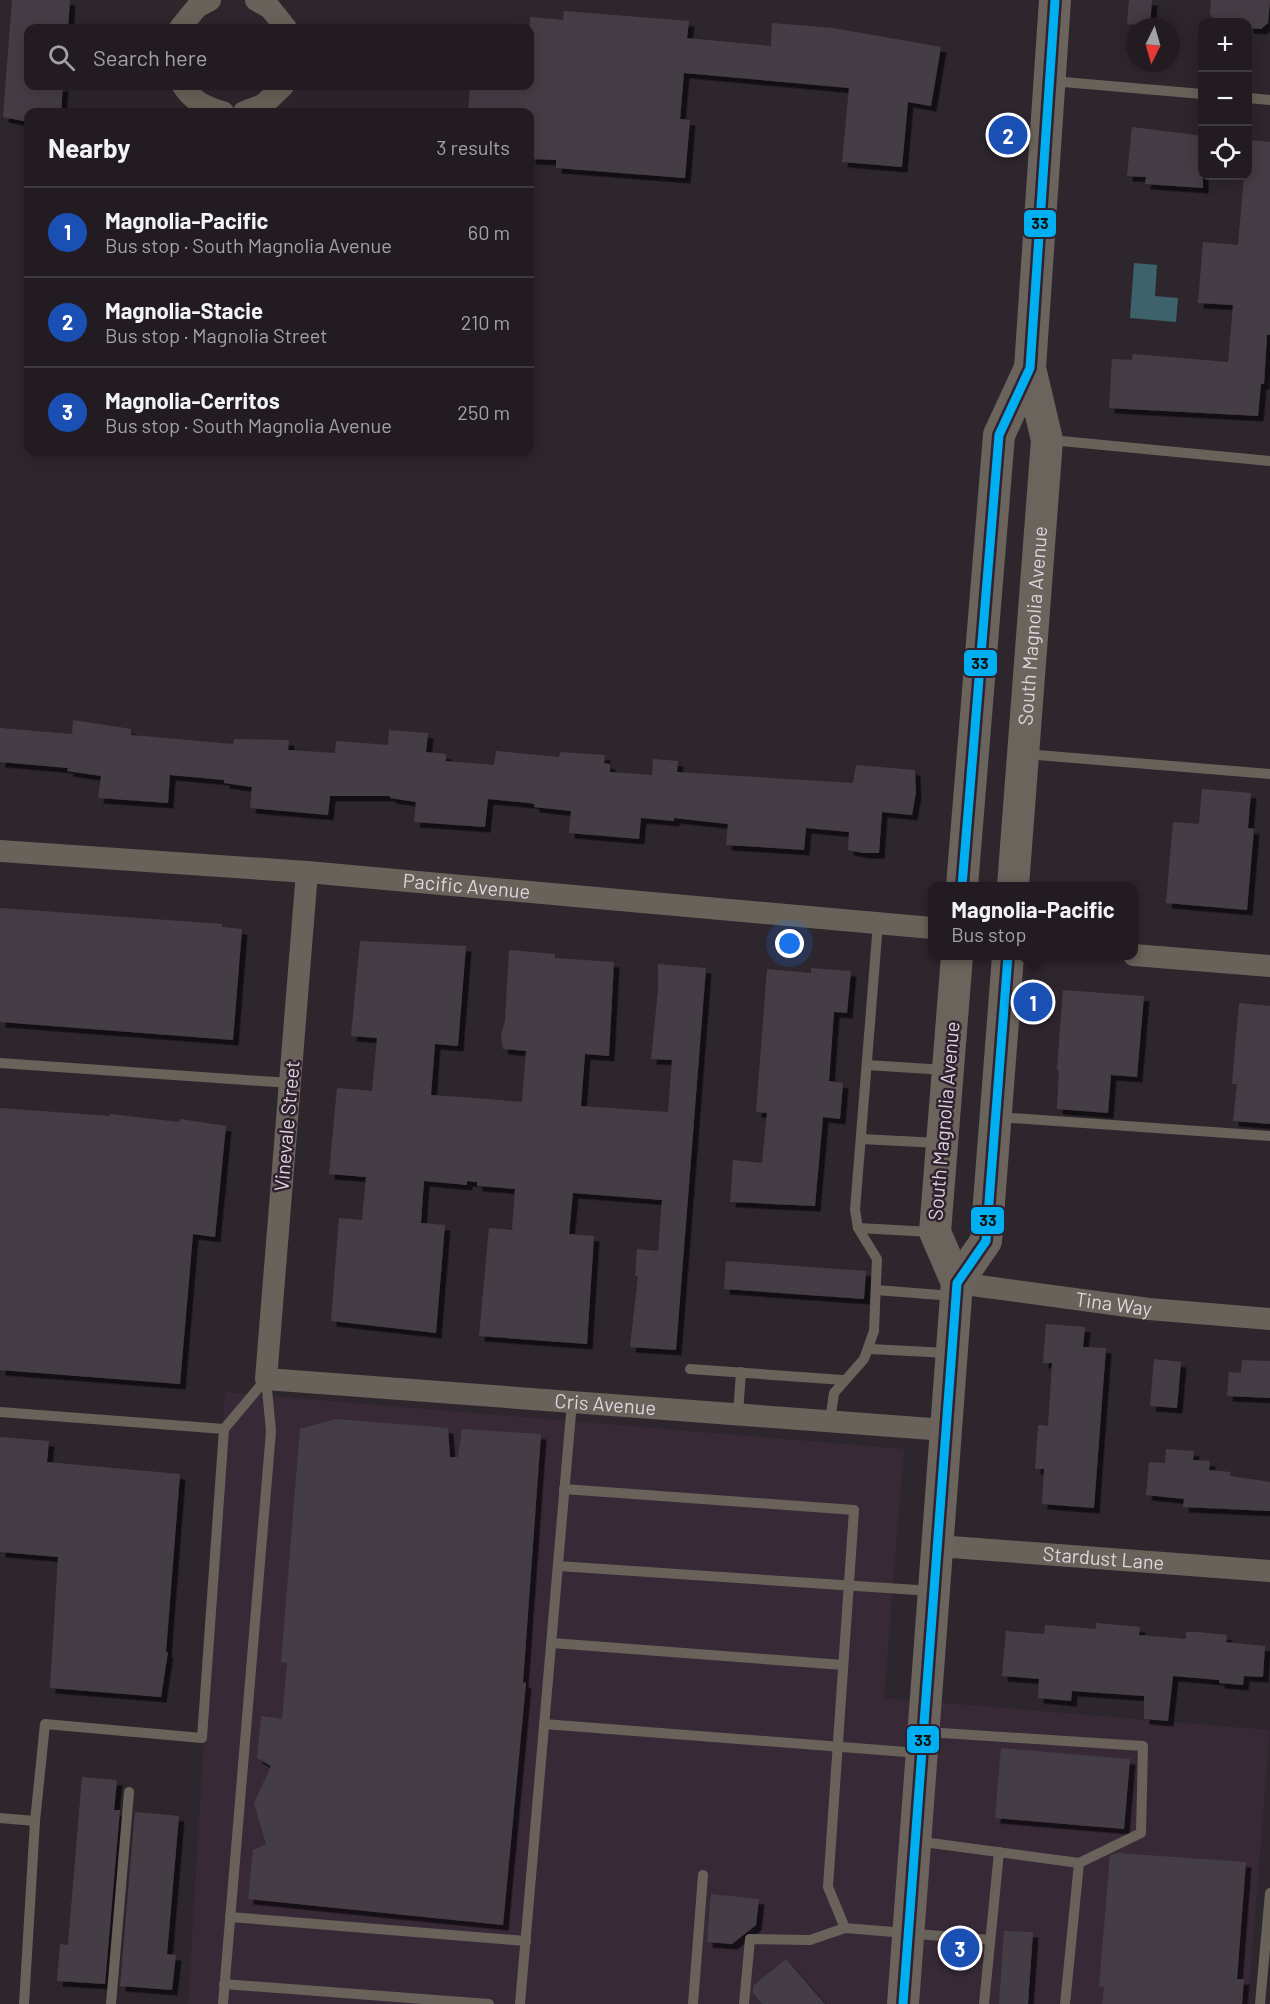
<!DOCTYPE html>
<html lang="en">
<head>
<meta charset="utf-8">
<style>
	:root { --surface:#221c22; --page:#2a252a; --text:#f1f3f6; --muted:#a2a1a5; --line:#3f3a40; --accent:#0f766e }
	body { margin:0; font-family:Barlow,sans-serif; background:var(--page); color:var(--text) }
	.controls { position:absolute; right:18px; top:18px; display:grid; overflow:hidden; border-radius:12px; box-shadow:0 3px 15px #0003 }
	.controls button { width:54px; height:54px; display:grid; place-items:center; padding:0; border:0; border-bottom:2px solid var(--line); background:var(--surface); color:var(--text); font:30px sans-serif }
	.compass { position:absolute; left:1126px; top:18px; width:54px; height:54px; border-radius:50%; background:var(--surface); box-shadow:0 3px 15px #0003; rotate:185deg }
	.you { position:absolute; left:790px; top:944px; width:21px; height:21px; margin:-15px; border:4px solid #fff; border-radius:50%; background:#1a73e8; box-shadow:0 0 0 9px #1a73e833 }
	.badge { display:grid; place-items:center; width:39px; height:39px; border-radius:50%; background:var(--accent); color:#fff; font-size:20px; font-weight:700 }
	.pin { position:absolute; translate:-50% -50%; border:3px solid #fff; box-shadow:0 2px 6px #0006 }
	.popup { position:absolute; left:928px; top:882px; width:210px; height:78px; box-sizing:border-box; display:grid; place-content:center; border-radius:12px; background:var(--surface); filter:drop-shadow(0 2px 4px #0005); font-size:20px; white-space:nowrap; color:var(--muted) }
	.popup b { font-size:22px; color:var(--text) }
	.popup::after { content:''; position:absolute; left:50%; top:100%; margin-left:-12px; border:12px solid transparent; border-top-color:var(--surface) }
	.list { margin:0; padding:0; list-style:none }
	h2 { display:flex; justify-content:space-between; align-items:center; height:78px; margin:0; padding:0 24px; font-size:26px }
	h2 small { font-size:20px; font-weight:400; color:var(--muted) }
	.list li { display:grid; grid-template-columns:39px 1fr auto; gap:18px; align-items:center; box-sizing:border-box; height:90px; padding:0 24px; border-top:2px solid var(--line) }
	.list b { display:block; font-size:22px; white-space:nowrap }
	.list p { margin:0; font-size:20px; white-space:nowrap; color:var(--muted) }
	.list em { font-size:20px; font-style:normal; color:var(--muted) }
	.icon { flex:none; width:33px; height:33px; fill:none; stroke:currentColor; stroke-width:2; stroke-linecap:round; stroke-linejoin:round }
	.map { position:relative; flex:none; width:1270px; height:2004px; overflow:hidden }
	.search { position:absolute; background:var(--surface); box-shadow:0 3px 15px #0003; left:24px; top:24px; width:510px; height:66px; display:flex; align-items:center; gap:15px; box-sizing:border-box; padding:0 21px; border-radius:12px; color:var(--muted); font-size:22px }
	.panel { position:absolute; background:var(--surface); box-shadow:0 3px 15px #0003; left:24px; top:108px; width:510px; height:348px; border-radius:12px }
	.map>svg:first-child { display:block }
	.commercial { fill:#372936 }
	.water { fill:#3d626c }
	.building { fill:#453e45; filter:url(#shadow) }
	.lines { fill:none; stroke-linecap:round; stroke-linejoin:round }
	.lane { stroke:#68625a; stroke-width:10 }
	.street { stroke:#68625a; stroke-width:22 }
	.secondary { stroke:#6b645d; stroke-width:32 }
	.bus-1-casing { stroke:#312230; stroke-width:14 }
	.bus-1 { stroke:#00aff2; stroke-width:9 }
	.labels { text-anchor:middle; stroke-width:5; stroke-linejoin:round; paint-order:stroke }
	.street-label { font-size:20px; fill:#ddd4dd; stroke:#312230 }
	.line-badge { stroke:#312230; stroke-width:2 }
	.pale-badge-label { font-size:16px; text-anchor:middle; font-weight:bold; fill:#111 }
</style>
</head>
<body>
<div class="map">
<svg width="1270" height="2004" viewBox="0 0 1270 2004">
	<defs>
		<filter id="shadow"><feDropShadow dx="5.5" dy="5.5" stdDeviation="0" flood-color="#0009"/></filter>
	</defs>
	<rect width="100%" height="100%" fill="#2e262d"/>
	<polygon class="commercial" points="225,1392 904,1449 884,1698 1270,1730 1248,2004 188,2004"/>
	<polygon class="water" points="1134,263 1157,265 1155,296 1178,298 1176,322 1130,318"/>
	<g class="building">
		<polygon points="12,0 70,0 68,28 28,28 28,86 63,86 61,112 28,112 28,122 3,117"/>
		<polygon points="1129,0 1152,0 1150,26 1127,24"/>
		<polygon points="1211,0 1270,0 1268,23 1261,29 1248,28 1248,22 1216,22 1210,14"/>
		<polygon points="564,11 689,21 687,38 771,46 772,23 833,28 941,47 931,106 908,102 902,167 842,162 849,88 684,73 680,119 690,120 685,178 556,168 556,160 530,159 530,112 468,112 470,86 530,86 530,17 563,20"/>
		<polygon points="1132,127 1203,136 1203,188 1145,184 1146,177 1127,176"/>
		<polygon points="1248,140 1270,142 1270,335 1267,335 1264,384 1261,384 1258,416 1109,408 1112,359 1132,360 1133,354 1228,362 1233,305 1198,303 1203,242 1238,245 1244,176 1248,176"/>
		<polygon points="73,720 131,729 131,735 233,744 234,739 289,740 288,750 335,753 336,741 388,745 389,730 428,733 426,752 446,754 446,761 494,765 496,751 559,757 560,752 605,755 604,763 610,764 610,772 652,775 653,759 678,761 677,772 853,783 856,765 915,770 916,792 912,815 882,812 879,853 863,853 848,850 849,832 806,828 804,850 759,847 726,845 728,824 674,818 674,821 641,818 639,839 569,833 571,811 534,807 534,804 529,803 488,799 485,827 414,822 416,802 390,798 390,796 330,796 328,815 250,808 252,787 224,783 224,780 170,775 168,803 98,798 101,776 67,771 68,768 0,762 0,728 72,734"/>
		<polygon points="1202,789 1251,793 1248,828 1254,829 1247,910 1166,903 1173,822 1199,824"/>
		<polygon points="0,908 222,924 222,927 242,929 233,1040 0,1022"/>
		<polygon points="360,941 466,946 458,1046 435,1044 431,1095 487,1099 522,1102 526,1051 503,1049 501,1036 505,1021 509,950 555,954 555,958 614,962 609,1056 585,1054 581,1106 668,1112 672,1060 651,1059 658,991 658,964 706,968 676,1350 630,1347 638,1276 635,1276 637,1249 658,1251 662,1200 573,1193 569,1234 594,1236 587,1344 479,1336 489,1228 512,1230 515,1189 477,1186 477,1182 467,1181 467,1185 424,1181 421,1223 445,1225 436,1333 331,1321 339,1218 362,1220 366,1177 329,1174 337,1088 372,1091 377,1038 351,1036"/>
		<polygon points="811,968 851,971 847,1013 834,1012 829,1081 843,1083 840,1119 823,1117 815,1206 730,1202 733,1160 762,1163 767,1113 756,1112 767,969 811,973"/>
		<polygon points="1063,990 1144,996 1137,1077 1111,1075 1108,1113 1057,1109 1059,1071 1057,1070"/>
		<polygon points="1239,1003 1270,1006 1270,1124 1233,1121 1237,1084 1232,1084"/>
		<polygon points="0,1108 109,1116 110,1114 179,1122 180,1119 226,1126 215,1237 193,1234 180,1384 0,1370"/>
		<polygon points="726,1261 866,1271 864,1299 724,1289"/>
		<polygon points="1046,1324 1085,1327 1083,1347 1106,1348 1094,1508 1042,1504 1044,1469 1035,1469 1038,1425 1048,1426 1052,1363 1043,1363"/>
		<polygon points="1154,1359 1181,1362 1177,1408 1150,1406"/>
		<polygon points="1242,1360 1270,1361 1270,1398 1227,1396 1229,1372 1241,1373"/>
		<polygon points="336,1419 448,1428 450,1457 458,1457 462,1429 541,1434 523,1682 526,1683 503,1925 248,1899 253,1850 266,1844 254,1803 271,1766 257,1758 261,1716 282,1719 287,1663 281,1662 300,1429"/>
		<polygon points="0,1437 49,1441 47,1462 180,1474 166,1652 168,1652 161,1697 50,1688 58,1557 0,1552"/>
		<polygon points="1166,1449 1194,1451 1193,1460 1210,1461 1209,1470 1230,1472 1230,1476 1270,1482 1270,1511 1183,1507 1184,1499 1146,1495 1149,1462 1165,1463"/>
		<polygon points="1096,1623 1140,1627 1139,1635 1186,1639 1186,1632 1198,1632 1227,1635 1226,1642 1265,1646 1263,1677 1244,1676 1243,1685 1219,1683 1219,1680 1173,1676 1168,1721 1144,1719 1144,1696 1072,1691 1071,1701 1038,1698 1039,1679 1002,1676 1006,1631 1044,1634 1045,1625 1096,1629"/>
		<polygon points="1001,1748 1130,1759 1124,1829 995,1818"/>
		<polygon points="82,1777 117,1780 114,1810 120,1810 105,1984 57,1981 60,1944 68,1945"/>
		<polygon points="135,1812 179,1816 167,1954 176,1955 172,1990 120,1986"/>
		<polygon points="1117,1853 1246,1862 1237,1979 1244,1979 1242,2004 1102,2004 1104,1987 1099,1986 1110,1856"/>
		<polygon points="711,1894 759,1899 756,1925 732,1944 707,1942"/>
		<polygon points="1004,1931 1033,1932 1028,2004 999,2004"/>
		<polygon points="786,1959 825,2004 762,2004 753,1993 753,1986"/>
	</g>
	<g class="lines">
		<g class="lane">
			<polyline points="1052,81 1202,94"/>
			<polyline points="1248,98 1270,100"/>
			<polyline points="1051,440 1270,461"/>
			<polyline points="1025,754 1270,774"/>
			<polyline points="0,1063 290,1083"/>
			<polyline points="867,1065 945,1070"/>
			<polyline points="998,1117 1270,1136"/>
			<polyline points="861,1139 939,1143"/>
			<polyline points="858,1228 932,1232"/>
			<polyline points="876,1290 953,1296"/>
			<polyline points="870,1349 948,1353"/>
			<polyline points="690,1369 843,1380"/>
			<polyline points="0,1412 224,1429 202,1738 45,1724 35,1821 24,2004"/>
			<polyline points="738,1414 741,1372"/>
			<polyline points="830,1421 834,1393 864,1359 874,1331 877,1259 858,1228 855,1210 878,923"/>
			<polyline points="224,1429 266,1379"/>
			<polyline points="564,1489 854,1510 828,1887 845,1928"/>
			<polyline points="558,1566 932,1591"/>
			<polyline points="552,1643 843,1665"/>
			<polyline points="544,1724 919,1753"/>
			<polyline points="0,1818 35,1821"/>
			<polyline points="916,1841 1079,1863 1141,1833 1143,1746 927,1732"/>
			<polyline points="230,1917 526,1941"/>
			<polyline points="224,1984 489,2004"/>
			<polyline points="111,2004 129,1792"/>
			<polyline points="223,2004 271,1431 266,1379"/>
			<polyline points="520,2004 572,1402"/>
			<polyline points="693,2004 703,1875"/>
			<polyline points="744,2004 750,1939 810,1940 845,1928 990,1940"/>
			<polyline points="984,2004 999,1852"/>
			<polyline points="1065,2004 1079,1863"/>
			<polyline points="1260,2004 1270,1893"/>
		</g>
		<g class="street">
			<polyline points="256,0 270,8 286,28"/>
			<polyline points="180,28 197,7 210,0"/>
			<path d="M 183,86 C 193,101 205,107 223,112"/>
			<polyline points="244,112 263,105 283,86"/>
			<path id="s1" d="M 0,851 L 307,872 L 932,928"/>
			<path id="s2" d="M 307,872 L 266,1379 L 945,1430"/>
			<polyline points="1134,955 1270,966"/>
			<path id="s3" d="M 957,1283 L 1149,1309 L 1270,1319"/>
			<path id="s4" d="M 938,1546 L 1270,1571"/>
		</g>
		<g class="secondary">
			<polyline points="962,886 999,435 1030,368"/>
			<path id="s5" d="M 1013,886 L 1047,440 L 1030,368 L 1055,0"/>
			<polyline points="957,956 935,1232 957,1283"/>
			<polyline points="903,2004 956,1296 957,1283 986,1241 1008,956"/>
		</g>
		<g class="bus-1-casing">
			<g id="bus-1">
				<polyline points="962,886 999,435 1030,368 1055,0"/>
				<polyline points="903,2004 957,1283 986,1241 1008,956"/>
			</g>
		</g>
		<use href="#bus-1" class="bus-1"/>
	</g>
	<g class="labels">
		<g class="street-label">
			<text dy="7" stroke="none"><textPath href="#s5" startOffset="261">South Magnolia Avenue</textPath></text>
			<text dy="7" stroke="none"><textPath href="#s1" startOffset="468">Pacific Avenue</textPath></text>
			<text transform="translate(944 1121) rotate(-85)" y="7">South Magnolia Avenue</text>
			<text transform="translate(287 1126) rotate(-85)" y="7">Vinevale Street</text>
			<text dy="7" stroke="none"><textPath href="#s3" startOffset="158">Tina Way</textPath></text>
			<text dy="7" stroke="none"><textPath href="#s2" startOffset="849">Cris Avenue</textPath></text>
			<text dy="7" stroke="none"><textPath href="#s4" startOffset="166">Stardust Lane</textPath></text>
		</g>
	</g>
	<g class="line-badge">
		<rect x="1023" y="209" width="34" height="29" rx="6" fill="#00aff2"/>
		<rect x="963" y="649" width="35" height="28" rx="6" fill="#00aff2"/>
		<rect x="970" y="1206" width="35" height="29" rx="6" fill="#00aff2"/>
		<rect x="906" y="1725" width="34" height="29" rx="6" fill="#00aff2"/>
	</g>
	<g class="pale-badge-label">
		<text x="1040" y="229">33</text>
		<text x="980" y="669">33</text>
		<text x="988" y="1226">33</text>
		<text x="923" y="1746">33</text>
	</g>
</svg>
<div class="controls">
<button>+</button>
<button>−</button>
<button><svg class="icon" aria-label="locate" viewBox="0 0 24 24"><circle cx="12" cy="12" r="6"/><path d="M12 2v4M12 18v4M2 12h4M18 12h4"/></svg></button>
</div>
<svg class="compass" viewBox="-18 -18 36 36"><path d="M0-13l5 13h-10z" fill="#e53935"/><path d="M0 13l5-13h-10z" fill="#a2a1a5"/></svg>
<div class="you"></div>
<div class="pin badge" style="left:1033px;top:1002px;background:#1a4fb4">1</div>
<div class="popup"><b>Magnolia-Pacific</b>Bus stop</div>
<div class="pin badge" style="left:1008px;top:135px;background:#1a4fb4">2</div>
<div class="pin badge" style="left:960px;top:1948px;background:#1a4fb4">3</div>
<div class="search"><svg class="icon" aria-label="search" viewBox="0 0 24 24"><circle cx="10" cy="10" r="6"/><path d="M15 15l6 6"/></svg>Search here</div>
<section class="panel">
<h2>Nearby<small>3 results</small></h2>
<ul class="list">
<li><span class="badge" style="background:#1a4fb4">1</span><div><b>Magnolia-Pacific</b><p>Bus stop · South Magnolia Avenue</p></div><em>60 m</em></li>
<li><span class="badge" style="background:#1a4fb4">2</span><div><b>Magnolia-Stacie</b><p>Bus stop · Magnolia Street</p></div><em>210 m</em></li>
<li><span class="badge" style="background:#1a4fb4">3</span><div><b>Magnolia-Cerritos</b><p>Bus stop · South Magnolia Avenue</p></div><em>250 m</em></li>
</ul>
</section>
</div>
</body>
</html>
